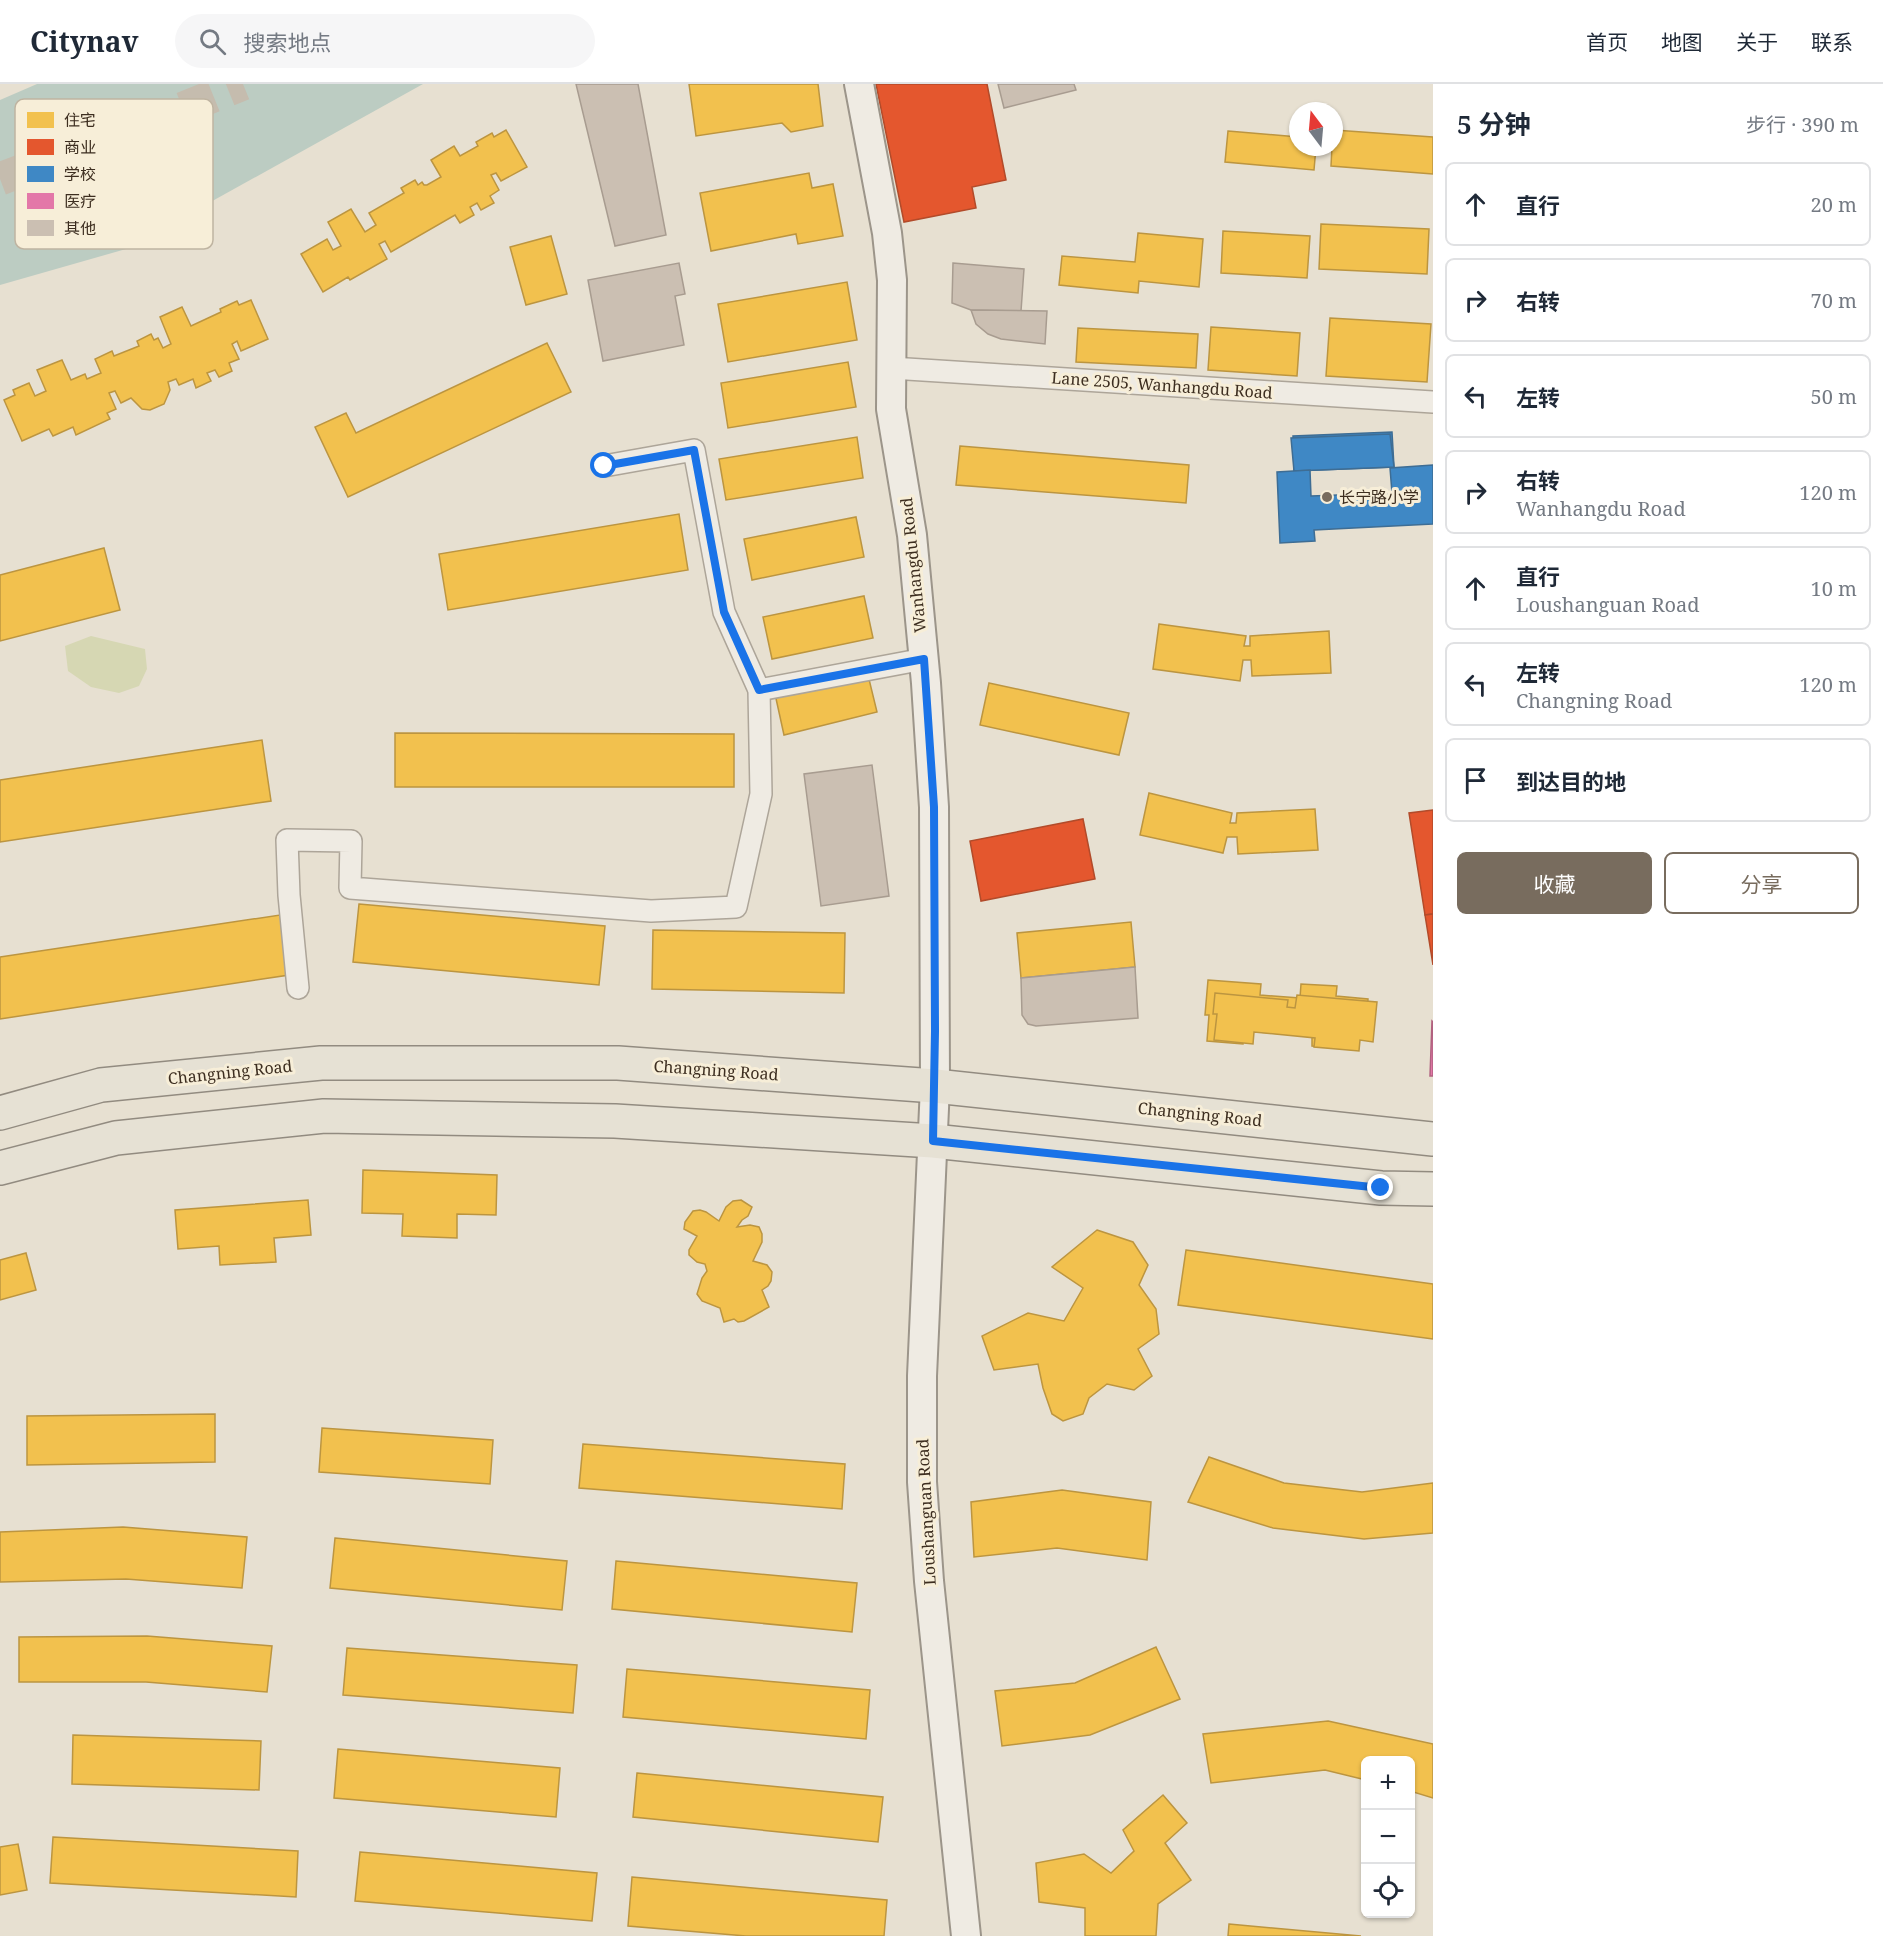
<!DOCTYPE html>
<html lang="zh">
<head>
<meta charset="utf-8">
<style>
	:root { --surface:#fff; --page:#f6f6f7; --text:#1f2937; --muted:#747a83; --line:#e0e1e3; --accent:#786c5e }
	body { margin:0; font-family:"Noto Serif","Noto Sans SC",serif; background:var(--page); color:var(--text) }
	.controls { position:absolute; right:18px; bottom:18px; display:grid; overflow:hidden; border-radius:9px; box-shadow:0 2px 4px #0004 }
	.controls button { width:54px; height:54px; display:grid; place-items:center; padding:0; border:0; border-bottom:2px solid var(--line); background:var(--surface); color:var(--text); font:30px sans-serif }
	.compass { position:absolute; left:1289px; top:18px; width:54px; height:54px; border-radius:50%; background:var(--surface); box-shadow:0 2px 4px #0004; rotate:344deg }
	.stop { position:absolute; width:18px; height:18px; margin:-14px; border:4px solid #1a73e8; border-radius:50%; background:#fff }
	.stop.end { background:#1a73e8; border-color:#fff; box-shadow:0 2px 6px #0008 }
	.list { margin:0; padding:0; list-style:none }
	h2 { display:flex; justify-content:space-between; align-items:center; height:78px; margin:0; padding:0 24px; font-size:26px }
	h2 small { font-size:20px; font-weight:400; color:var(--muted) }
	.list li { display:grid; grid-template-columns:39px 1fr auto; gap:18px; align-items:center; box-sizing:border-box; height:84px; margin:0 12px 12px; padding:0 12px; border:2px solid var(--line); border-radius:9px }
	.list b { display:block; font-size:22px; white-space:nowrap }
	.list p { margin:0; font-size:20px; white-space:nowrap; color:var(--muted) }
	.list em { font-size:20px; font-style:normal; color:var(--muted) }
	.actions { display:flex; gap:12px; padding:18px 24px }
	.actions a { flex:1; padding:14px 0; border:2px solid var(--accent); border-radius:9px; text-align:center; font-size:21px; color:var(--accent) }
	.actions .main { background:var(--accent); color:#fff }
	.icon { flex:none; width:33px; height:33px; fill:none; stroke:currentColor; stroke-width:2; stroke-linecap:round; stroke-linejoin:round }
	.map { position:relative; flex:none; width:1433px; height:1852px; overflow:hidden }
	header { display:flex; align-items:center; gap:36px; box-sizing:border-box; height:84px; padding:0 30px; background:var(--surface); border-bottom:2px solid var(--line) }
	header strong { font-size:28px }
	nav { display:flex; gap:33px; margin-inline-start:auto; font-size:21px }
	.search { width:420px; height:54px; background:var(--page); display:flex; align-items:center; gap:15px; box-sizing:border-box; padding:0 21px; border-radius:33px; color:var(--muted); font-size:22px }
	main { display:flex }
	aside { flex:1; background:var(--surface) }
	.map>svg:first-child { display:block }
	.green { fill:#d6d7b3 }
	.water { fill:#bcccc2 }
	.homes { fill:#f2c14e; stroke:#bc9540; stroke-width:1.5 }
	.shops { fill:#e4572e; stroke:#b24b2a; stroke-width:1.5 }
	.schools { fill:#3f88c5; stroke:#3e6d94; stroke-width:1.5 }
	.health { fill:#e377a8; stroke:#b1617f; stroke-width:1.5 }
	.building { fill:#cbbfb2; stroke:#a89c90; stroke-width:1.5 }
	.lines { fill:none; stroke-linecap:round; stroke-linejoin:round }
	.highway-tunnel { stroke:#c5bcae; stroke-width:33; stroke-dasharray:33 16; stroke-linecap:butt }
	.street-casing { stroke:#ada599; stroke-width:24 }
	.secondary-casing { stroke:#9c958a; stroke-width:32 }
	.primary-casing { stroke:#928b80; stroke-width:36 }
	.street { stroke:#efebe3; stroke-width:21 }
	.secondary { stroke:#efebe3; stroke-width:28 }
	.primary { stroke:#e6e1d4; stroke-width:33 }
	.route { stroke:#1a73e8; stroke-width:8 }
	.poi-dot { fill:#786c5e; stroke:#f7eed8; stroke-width:2 }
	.labels { text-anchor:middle; stroke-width:6; stroke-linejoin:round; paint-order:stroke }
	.street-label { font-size:16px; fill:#3d2e20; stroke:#f7eed8 }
	.poi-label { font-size:16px; fill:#3d2e20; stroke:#f7eed8; text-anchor:start }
	.key { fill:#f7eed8; stroke:#bfb4a1; stroke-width:1.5 }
	.key-label { font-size:16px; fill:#3d2e20 }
</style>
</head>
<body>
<header>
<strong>Citynav</strong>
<div class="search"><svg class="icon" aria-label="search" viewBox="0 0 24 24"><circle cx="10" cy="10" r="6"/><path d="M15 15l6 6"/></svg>搜索地点</div>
<nav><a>首页</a><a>地图</a><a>关于</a><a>联系</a></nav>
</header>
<main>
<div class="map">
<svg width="1433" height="1852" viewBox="0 0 1433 1852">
	<rect width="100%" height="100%" fill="#e7e0d1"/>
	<polygon class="green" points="91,552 145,565 147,585 139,602 119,609 91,603 68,587 65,562"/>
	<polygon class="water" points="37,0 423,0 126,165 0,201 0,16"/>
	<g class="homes">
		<polygon points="689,0 818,0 823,42 791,48 782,39 696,52"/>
		<polygon points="506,46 527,83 501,97 496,89 491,91 499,106 490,112 494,119 481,126 477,119 470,123 474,131 460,139 455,131 391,168 385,157 379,160 387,175 350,196 348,193 323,208 301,170 327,155 333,166 341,162 328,138 351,125 365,148 376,141 369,129 404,109 401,104 415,96 418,101 422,98 424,101 427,101 441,93 431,76 454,62 460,72 478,62 476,58 492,49 494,53"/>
		<polygon points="1334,46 1433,53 1433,90 1331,82 1332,63 1334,63"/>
		<polygon points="1228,47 1298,53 1298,63 1316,63 1314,86 1225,78"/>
		<polygon points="809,89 812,104 833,100 843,152 798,160 796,150 711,167 700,109"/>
		<polygon points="1321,140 1429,145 1427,190 1319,185"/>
		<polygon points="1223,147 1310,152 1307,194 1221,189"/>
		<polygon points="1138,149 1203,155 1199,203 1139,197 1138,209 1059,201 1062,172 1135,178"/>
		<polygon points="551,152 567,210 526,221 510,163"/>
		<polygon points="847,198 857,256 728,278 718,220"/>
		<polygon points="251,216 268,255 241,267 237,257 232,260 239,275 229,279 232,287 219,293 215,286 207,289 211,297 196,304 193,295 179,301 176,295 168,298 170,306 164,320 150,326 142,325 131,314 121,319 115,307 109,309 116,325 107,329 110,335 76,351 73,343 53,352 49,345 22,357 4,316 15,311 13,306 29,299 35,312 46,307 37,286 62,276 71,296 85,290 87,295 101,289 95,275 112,267 114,272 139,262 137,257 151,250 154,256 158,254 163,264 171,260 160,233 182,223 191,242 221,228 220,225 237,217 239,221"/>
		<polygon points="1330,234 1431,240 1427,298 1326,292"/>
		<polygon points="1211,243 1300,249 1297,292 1208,286"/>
		<polygon points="1078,244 1198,250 1196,284 1076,278"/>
		<polygon points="547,259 571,308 348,413 315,343 346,329 356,349"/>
		<polygon points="848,278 856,323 728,344 721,299"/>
		<polygon points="857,353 863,394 726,416 719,375"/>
		<polygon points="960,362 1189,381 1186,419 956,401"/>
		<polygon points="679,430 688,486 448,526 439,470"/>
		<polygon points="856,433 864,473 752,496 744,455"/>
		<polygon points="104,464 120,526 0,557 0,491"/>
		<polygon points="864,512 873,554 772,575 763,533"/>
		<polygon points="1159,540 1246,552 1244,562 1250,562 1250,552 1329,547 1331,589 1252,592 1251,576 1243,576 1240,597 1153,585"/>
		<polygon points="867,587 877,628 784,651 775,610"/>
		<polygon points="989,599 1129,629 1119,671 980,641"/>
		<polygon points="395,649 734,650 734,703 395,703"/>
		<polygon points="262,656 271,717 0,758 0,696"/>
		<polygon points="1149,709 1232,729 1230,739 1236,739 1237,729 1315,725 1318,766 1238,770 1237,753 1227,753 1223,769 1140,751"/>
		<polygon points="359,820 605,842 599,901 353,878"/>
		<polygon points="280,831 289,891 0,935 0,873"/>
		<polygon points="1131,838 1135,883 1021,894 1017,849"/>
		<polygon points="653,846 845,849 844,909 652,905"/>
		<polygon points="1208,896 1261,900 1260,911 1300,914 1301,900 1337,902 1336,912 1368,915 1365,956 1351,955 1350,965 1312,962 1312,952 1244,947 1243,960 1207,957 1209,931 1205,931"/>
		<polygon points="1215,909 1288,916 1287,923 1295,924 1297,911 1377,918 1373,958 1360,956 1359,967 1314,963 1315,954 1254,948 1253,960 1214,956 1217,930 1213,930"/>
		<polygon points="363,1086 497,1091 496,1131 457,1130 457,1154 402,1152 403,1130 362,1129"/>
		<polygon points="308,1116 311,1151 274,1154 276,1178 220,1181 219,1162 178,1165 175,1126"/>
		<polygon points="741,1116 752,1123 748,1132 742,1136 737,1143 750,1141 759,1143 762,1150 762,1158 753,1177 767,1181 772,1188 771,1197 768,1202 762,1206 769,1223 744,1237 738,1238 734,1235 724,1238 720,1224 702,1217 697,1210 702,1194 707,1187 705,1180 697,1178 689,1171 689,1166 697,1152 684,1145 685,1138 693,1127 700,1126 706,1128 719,1137 726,1123 733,1117"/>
		<polygon points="1097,1146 1133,1158 1148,1181 1139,1201 1156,1225 1159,1250 1138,1265 1152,1292 1134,1306 1107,1300 1089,1314 1083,1330 1063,1337 1052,1330 1043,1304 1038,1280 994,1286 982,1252 1028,1229 1064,1237 1083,1204 1052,1183"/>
		<polygon points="1186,1166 1433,1200 1433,1255 1178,1221"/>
		<polygon points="26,1169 36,1206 0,1216 0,1176"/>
		<polygon points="215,1330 215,1378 27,1381 27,1332"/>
		<polygon points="322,1344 493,1356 490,1400 319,1388"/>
		<polygon points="583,1360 845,1380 842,1425 579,1404"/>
		<polygon points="1209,1373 1284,1399 1362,1408 1433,1399 1433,1449 1364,1455 1273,1444 1188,1418"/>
		<polygon points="1062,1406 1151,1418 1147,1476 1057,1464 974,1473 971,1418"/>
		<polygon points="123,1443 247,1453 242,1504 126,1495 0,1498 0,1448"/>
		<polygon points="335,1454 567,1477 562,1526 330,1504"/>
		<polygon points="616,1477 857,1499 852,1548 612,1525"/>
		<polygon points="147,1552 272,1562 267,1608 146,1598 19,1598 19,1553"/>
		<polygon points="1156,1563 1180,1615 1090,1651 1002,1662 995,1607 1075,1599"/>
		<polygon points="347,1564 577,1581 573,1629 343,1611"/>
		<polygon points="627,1585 870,1606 866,1655 623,1633"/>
		<polygon points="1328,1637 1433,1660 1433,1714 1410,1707 1410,1676 1366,1676 1366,1696 1325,1686 1211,1699 1203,1650"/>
		<polygon points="73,1651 261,1657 259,1706 72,1700"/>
		<polygon points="338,1665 560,1684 556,1733 334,1714"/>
		<polygon points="637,1689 883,1713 878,1758 633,1733"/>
		<polygon points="1163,1711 1187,1739 1165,1759 1191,1796 1158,1820 1156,1852 1085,1852 1085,1824 1039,1818 1036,1779 1084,1770 1111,1789 1134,1767 1123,1746"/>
		<polygon points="53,1753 298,1767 296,1813 50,1799"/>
		<polygon points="18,1760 27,1806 0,1811 0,1763"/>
		<polygon points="360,1768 597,1789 592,1837 355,1817"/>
		<polygon points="632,1793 887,1816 884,1852 746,1852 628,1842"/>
		<polygon points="1229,1840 1361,1852 1228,1852"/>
	</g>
	<g class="shops">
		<polygon points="876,0 987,0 1006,96 972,103 976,124 904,138"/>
		<polygon points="1433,726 1433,830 1425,831 1409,729"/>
		<polygon points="1083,735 1095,795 981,817 970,757"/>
		<polygon points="1433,830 1433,881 1425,831"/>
	</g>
	<g class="schools">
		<polygon points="1392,348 1394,383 1294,387 1293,352"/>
		<polygon points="1390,350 1394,383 1294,387 1291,354"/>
		<polygon points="1433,381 1433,440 1314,446 1315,457 1280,459 1277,388 1310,386 1311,412 1392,409 1390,384"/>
	</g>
	<polygon class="health" points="1432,937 1433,938 1433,992 1430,992"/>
	<g class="building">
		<polygon points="576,0 638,0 666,151 615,162"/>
		<polygon points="998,0 1074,0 1076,6 1004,24"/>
		<polygon points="679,179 685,210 675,212 684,261 603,277 588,196"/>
		<polygon points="953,179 1024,185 1021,227 971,226 952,219"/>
		<polygon points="971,226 1047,227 1045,260 1001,255 988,250 976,240"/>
		<polygon points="872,681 889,812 821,822 804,690"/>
		<polygon points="1135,883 1138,934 1036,942 1028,940 1022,931 1021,894"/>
	</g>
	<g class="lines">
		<polyline class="highway-tunnel" points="0,95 149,38 243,0"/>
		<g class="street-casing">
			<g id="street">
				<polyline points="891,284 1433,318"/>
				<polyline points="759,606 924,575"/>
				<polyline points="298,904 289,811 287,756 351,757 350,804 651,827 736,823 761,710 759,606 724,528 694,366 604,382"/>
			</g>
		</g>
		<g class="secondary-casing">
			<polyline id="secondary" points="859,0 887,149 892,196 891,325 912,451 926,599 934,723 935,1002 922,1292 922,1398 929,1497 966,1852"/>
		</g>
		<g class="primary-casing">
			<g id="primary">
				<polyline points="0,1029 101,1001 321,979 618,979 935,1002 1433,1055"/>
				<polyline points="0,1084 116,1054 324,1032 615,1037 933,1057 1381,1104 1433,1105"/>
			</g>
		</g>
		<use href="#street" class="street"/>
		<use href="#secondary" class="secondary"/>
		<use href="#primary" class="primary"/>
	</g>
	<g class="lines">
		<polyline class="route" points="604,382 694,366 724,528 759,606 924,575 934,723 935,947 933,1057 1381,1104"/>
	</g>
	<circle class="poi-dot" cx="1327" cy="413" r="6"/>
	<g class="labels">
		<g class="street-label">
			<text transform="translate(1162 301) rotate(4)" y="6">Lane 2505, Wanhangdu Road</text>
			<text transform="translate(913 481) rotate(-96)" y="6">Wanhangdu Road</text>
			<text transform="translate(716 986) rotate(4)" y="6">Changning Road</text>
			<text transform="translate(230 988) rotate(-6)" y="6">Changning Road</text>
			<text transform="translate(1200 1030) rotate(6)" y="6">Changning Road</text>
			<text transform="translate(926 1428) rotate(-93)" y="6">Loushanguan Road</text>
		</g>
		<g class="poi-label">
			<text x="1339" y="419">长宁路小学</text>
		</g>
	</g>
	<rect x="15" y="15" width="198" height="150" rx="9" class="key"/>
	<rect x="27" y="28" width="27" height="16" fill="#f2c14e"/>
	<rect x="27" y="55" width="27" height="16" fill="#e4572e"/>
	<rect x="27" y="82" width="27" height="16" fill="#3f88c5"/>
	<rect x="27" y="109" width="27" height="16" fill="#e377a8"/>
	<rect x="27" y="136" width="27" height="16" fill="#cbbfb2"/>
	<g class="key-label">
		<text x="64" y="42">住宅</text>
		<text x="64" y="69">商业</text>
		<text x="64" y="96">学校</text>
		<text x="64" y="123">医疗</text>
		<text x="64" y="150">其他</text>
	</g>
</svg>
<div class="controls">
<button>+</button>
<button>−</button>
<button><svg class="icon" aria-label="locate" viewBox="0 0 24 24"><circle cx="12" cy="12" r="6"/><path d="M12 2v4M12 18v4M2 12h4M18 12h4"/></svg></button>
</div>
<svg class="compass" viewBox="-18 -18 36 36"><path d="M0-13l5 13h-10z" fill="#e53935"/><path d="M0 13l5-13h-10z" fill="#747a83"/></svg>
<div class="stop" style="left:604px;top:382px"></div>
<div class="stop end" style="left:1381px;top:1104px"></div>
</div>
<aside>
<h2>5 分钟<small>步行 · 390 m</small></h2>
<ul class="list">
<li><svg class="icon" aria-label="ahead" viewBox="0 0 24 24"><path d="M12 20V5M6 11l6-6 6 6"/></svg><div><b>直行</b></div><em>20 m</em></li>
<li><svg class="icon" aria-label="right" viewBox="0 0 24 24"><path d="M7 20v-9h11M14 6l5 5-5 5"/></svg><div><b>右转</b></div><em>70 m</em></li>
<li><svg class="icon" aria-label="left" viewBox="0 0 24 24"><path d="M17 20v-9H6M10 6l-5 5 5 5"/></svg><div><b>左转</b></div><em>50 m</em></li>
<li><svg class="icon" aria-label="right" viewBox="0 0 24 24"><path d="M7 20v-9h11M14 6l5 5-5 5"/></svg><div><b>右转</b><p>Wanhangdu Road</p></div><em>120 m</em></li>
<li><svg class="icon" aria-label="ahead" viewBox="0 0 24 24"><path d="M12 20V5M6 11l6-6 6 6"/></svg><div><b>直行</b><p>Loushanguan Road</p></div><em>10 m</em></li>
<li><svg class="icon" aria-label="left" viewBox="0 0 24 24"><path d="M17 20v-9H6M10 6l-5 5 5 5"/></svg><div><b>左转</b><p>Changning Road</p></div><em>120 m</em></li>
<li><svg class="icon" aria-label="arrive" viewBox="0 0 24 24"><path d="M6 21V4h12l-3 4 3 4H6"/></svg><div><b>到达目的地</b></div></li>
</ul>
<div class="actions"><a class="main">收藏</a><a>分享</a></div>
</aside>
</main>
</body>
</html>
